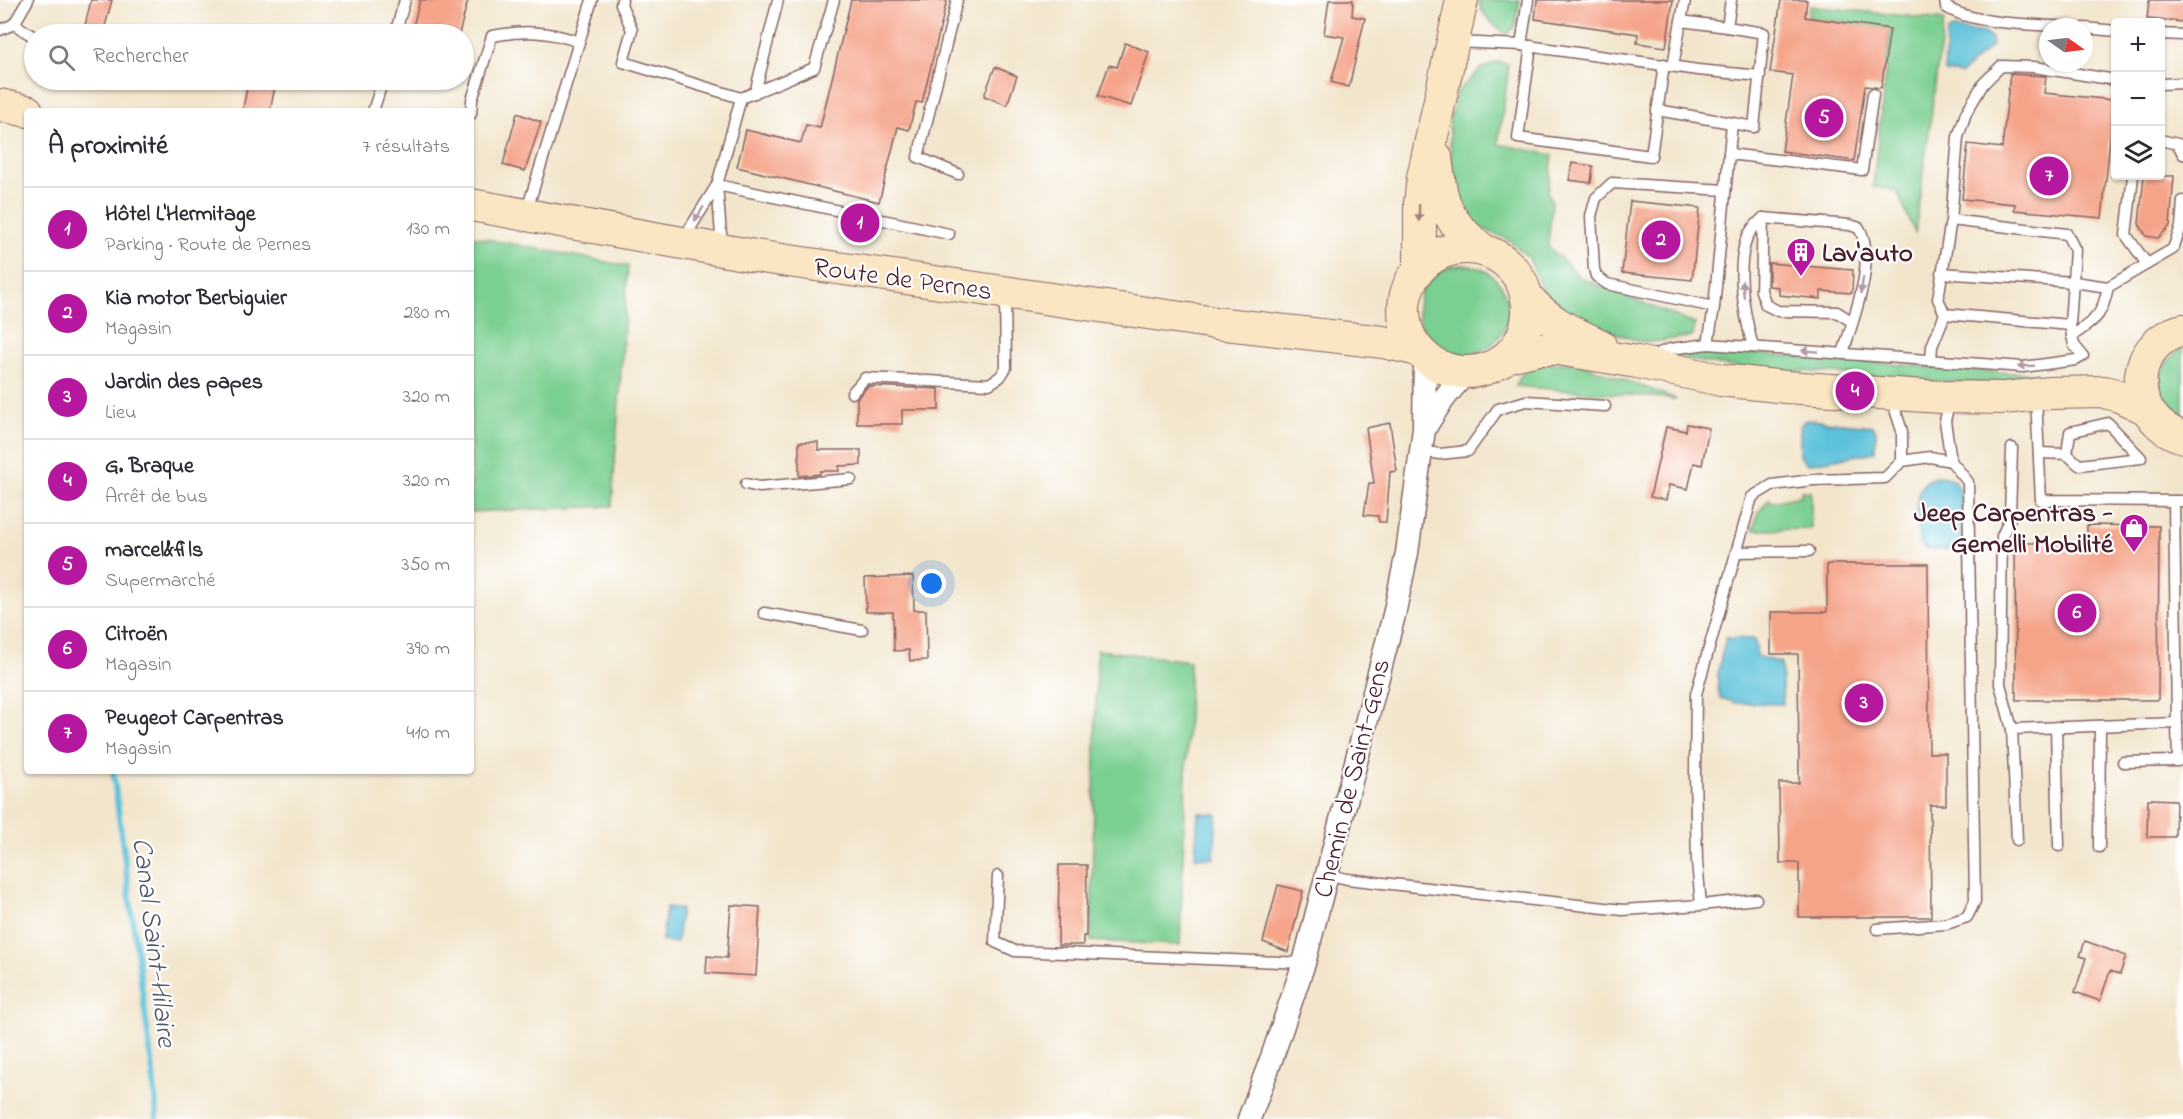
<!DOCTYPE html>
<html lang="fr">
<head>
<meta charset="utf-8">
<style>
	:root { --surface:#fff; --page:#f7f7f7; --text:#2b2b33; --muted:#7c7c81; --line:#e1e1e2; --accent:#b5179e }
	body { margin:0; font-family:"Indie Flower",sans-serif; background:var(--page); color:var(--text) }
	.controls { position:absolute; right:18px; top:18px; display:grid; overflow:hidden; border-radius:6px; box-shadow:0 2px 4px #0004 }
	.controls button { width:54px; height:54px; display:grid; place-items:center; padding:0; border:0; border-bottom:2px solid var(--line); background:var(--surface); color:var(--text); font:30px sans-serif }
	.compass { position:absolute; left:2039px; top:18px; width:54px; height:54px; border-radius:50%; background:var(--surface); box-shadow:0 2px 4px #0004; rotate:104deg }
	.you { position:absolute; left:932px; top:584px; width:21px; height:21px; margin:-15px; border:4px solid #fff; border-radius:50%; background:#1a73e8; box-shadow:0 0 0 9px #1a73e833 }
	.badge { display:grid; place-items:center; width:39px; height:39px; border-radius:50%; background:var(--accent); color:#fff; font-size:20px; font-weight:700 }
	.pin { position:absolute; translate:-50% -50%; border:3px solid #fff; box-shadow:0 2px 6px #0006 }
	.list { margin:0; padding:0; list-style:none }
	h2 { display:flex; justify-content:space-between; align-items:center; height:78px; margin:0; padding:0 24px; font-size:26px }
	h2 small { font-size:20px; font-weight:400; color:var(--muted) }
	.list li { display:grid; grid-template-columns:39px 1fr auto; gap:18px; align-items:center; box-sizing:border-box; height:84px; padding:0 24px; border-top:2px solid var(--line) }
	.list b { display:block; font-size:22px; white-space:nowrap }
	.list p { margin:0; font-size:20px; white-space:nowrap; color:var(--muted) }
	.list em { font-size:20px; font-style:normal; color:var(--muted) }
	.icon { flex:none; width:33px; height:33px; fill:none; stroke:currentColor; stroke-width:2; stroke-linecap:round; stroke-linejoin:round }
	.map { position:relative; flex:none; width:2183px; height:1119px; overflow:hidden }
	.search { position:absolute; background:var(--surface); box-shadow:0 2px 4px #0004; left:24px; top:24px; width:450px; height:66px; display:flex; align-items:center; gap:15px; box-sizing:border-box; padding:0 21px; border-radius:33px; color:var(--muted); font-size:22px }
	.panel { position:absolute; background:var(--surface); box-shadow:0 2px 4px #0004; left:24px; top:108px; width:450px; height:666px; border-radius:6px }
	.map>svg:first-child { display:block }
	.green { fill:#7acf92; stroke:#62775e; stroke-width:1.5 }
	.water { fill:#5cc1da; stroke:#537082; stroke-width:1.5 }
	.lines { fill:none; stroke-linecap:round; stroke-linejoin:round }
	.stream { stroke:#5cc1da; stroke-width:6 }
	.building { fill:#f5a48a }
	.lane-casing { stroke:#856463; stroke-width:13 }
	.street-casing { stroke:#856463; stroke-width:25 }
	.secondary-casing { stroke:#856463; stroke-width:34 }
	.lane { stroke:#fff; stroke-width:10 }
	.street { stroke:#fff; stroke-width:22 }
	.secondary { stroke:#fbe6c4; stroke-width:32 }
	.oneway { fill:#a28278 }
	.oneway2 { fill:#ae9aa0 }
	.labels { text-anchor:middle; stroke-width:4.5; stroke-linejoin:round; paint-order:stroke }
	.poi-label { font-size:27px; font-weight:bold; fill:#4a1f2b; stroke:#fff; text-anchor:start }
	.street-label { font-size:27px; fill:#4a1f2b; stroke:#fff }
	.water-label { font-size:28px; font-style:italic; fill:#505868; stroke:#fff }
</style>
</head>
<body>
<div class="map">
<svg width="2183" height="1119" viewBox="0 0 2183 1119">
	<rect width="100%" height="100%" fill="#fff"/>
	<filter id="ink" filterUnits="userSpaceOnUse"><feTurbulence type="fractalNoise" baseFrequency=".0167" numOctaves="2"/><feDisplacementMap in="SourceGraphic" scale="12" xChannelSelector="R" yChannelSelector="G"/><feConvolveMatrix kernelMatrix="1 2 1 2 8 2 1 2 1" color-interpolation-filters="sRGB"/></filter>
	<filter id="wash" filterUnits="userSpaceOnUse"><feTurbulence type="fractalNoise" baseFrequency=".008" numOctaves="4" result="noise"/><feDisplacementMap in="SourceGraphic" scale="24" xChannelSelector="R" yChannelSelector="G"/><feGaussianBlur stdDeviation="1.35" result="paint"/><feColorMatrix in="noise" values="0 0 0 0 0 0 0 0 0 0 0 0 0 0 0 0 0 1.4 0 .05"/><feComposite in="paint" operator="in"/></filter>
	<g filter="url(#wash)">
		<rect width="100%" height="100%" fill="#f2e5cc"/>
		<g class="green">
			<path d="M 1478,0 L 1520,0 L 1515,26 L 1507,34 C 1492,25 1483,17 1478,0 Z"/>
			<polygon points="1810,6 1944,20 1915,233 1897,191 1873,187 1890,30 1808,17"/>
			<polygon points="1498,62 1508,64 1508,75 1498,144 1553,155 1548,192 1552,202 1548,246 1581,278 1695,324 1693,336 1653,342 1638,341 1556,311 1546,299 1529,258 1509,240 1469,223 1458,212 1452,172 1449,122 1456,93 1482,68"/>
			<polygon points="471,236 628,266 612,506 471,512"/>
			<circle cx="1463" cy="310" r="45"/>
			<path d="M 2183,348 L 2183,419 C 2149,403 2153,365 2183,348 Z"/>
			<path d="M 1693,349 L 2012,373 L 2037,373 L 2038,380 C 1965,387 1891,377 1818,372 C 1775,369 1712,369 1673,354 Z"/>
			<path d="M 1578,363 L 1676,399 L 1515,386 C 1528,356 1549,364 1578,363 Z"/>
			<polygon points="1801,491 1811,492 1811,529 1753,530 1758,513 1769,499 1772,502 1801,496"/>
			<polygon points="1097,650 1190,661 1180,945 1091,941"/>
		</g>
		<g class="water">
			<polygon points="1955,29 1984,33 1992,39 1992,45 1989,48 1961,74 1946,72 1944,69 1947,33 1950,30"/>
			<polygon points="1809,420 1873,426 1876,431 1875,452 1807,464 1800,456 1800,426 1804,421"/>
			<path d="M 1939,476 C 1945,477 1952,478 1956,483 C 1966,493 1961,532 1961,546 L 1957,550 L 1927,550 L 1919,543 C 1918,518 1907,482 1939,476 Z"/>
			<path d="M 1726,638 L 1755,639 L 1757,656 L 1781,663 L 1783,704 L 1736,703 L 1720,698 C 1714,678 1721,658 1726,638 Z"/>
			<polygon points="1198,813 1217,814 1214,858 1195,857"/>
			<polygon points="666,907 681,909 677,943 662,941"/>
		</g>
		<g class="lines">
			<polyline class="stream" points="113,771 153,1073 157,1119"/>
		</g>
		<g id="blocks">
			<g class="building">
				<polygon points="91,0 112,0 103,34 83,34"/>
				<polygon points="420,0 468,0 459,34 411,34"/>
				<polygon points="851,0 947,0 922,103 916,102 909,130 898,127 879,202 737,167 746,130 801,143 806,125 820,128"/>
				<polygon points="1329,0 1353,0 1352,16 1365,18 1349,87 1331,82 1344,37 1324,34"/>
				<polygon points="1537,0 1673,0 1666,47 1637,43 1638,34 1535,19"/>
				<polygon points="1781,0 1807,0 1805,17 1890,29 1881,88 1865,86 1854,161 1782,151 1793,75 1770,72"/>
				<polygon points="2149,0 2183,0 2183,22 2147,19"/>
				<polygon points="1125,43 1149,52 1131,106 1098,96 1109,65 1117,67"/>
				<polygon points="995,67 1017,76 1007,105 984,96"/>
				<polygon points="2010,74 2046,76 2044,93 2114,100 2102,218 2014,210 2015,204 1962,199 1968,144 2002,148"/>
				<polygon points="248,82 275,87 270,111 243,109"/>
				<polygon points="517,113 541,122 525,171 503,165"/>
				<polygon points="1572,163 1593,166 1591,183 1569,180"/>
				<polygon points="2144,176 2174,176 2170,226 2158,238 2146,236 2139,224"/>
				<polygon points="1630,201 1700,208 1692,280 1622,273"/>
				<polygon points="1769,263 1853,270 1852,293 1821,291 1821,299 1779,295 1779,287 1769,286"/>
				<polygon points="868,386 939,389 939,410 902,410 902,424 857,424 857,398"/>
				<polygon points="1390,423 1397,471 1390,472 1386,522 1379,522 1378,516 1364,515 1369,483 1374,483 1366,428"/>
				<polygon points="1687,424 1709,428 1702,465 1694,463 1688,489 1669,485 1666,500 1650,497 1666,427 1686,431"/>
				<polygon points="799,442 818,442 818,450 861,450 861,465 839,466 839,471 820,471 820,474 799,476"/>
				<polygon points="2087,525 2159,526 2158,700 2016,700 2015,543 2087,543"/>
				<polygon points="1827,564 1928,564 1929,753 1946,753 1946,805 1930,805 1931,917 1799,917 1799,863 1780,863 1779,783 1799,783 1798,654 1771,654 1771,612 1827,612"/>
				<polygon points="913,576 914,610 926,610 927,660 910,661 909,650 894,651 893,612 866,612 865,578"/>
				<polygon points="2148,799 2176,800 2175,837 2147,837"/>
				<polygon points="1059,865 1087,865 1086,936 1083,936 1083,945 1058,945"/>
				<polygon points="1278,885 1303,891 1288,952 1263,942"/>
				<polygon points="731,905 760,907 756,976 706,973 707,956 727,958"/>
				<polygon points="2085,941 2126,956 2120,974 2110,971 2100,1001 2075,992 2086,958 2080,956"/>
			</g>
		</g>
	</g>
	<g filter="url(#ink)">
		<use href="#blocks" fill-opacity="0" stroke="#856463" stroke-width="1.5"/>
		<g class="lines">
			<g class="lane-casing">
				<g id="lane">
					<polyline points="622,0 621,4 632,30 623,62 741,98"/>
					<polyline points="957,0 918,157 958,174"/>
					<path d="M 1945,0 L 1946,7 C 1974,25 2034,24 2068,27"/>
					<polyline points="1681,21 1685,0"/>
					<polyline points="14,24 34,37"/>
					<polyline points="2084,28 2116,31"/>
					<polyline points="0,30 14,24 28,0"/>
					<polyline points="395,34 405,0"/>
					<polyline points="2160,34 2183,35"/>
					<polyline points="1456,42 1521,45 1698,70 1760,76"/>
					<polyline points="1521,45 1528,0"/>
					<polyline points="1531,46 1518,138 1651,156 1664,64"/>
					<polyline points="1673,66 1681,21 1727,27"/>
					<polyline points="2160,84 2183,83"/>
					<polyline points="755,93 778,0"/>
					<polyline points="1657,110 1732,123"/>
					<polyline points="373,111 383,80"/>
					<path d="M 471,114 L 472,100 L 492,36 C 524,30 549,31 579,42"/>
					<polyline points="2160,140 2178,144 2183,154"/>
					<polyline points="1729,154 1862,170 1873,94"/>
					<polyline points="2133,176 2126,235 2147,264"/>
					<polyline points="717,185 949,234"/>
					<polyline points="717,185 722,247"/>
					<polyline points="526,213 592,0"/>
					<polyline points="1763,218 1761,291 1766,305 1778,311 1837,312 1851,321"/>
					<polyline points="1951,220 2067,234 2075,250 2070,325 1945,314 1938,299 1951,220 1958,137 1966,113 1983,84 2001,66 2034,67 2116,80"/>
					<polyline points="684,238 717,185 741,98 814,68 834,0"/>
					<polyline points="1941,273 2074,282 2108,287 2173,249 2181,227 2183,201"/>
					<polyline points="1714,307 1607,284 1596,276 1594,269 1591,216 1596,198 1612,183 1725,190"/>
					<path d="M 2072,336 C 2096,319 2102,317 2108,287"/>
					<polyline points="1708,344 1714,307 1732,123 1754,127 1764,33 1727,27 1731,0"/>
					<path d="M 1753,347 C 1745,317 1736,271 1746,240 C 1749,231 1756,225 1763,218 L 1850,225 L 1859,228 C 1878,261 1852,320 1843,354"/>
					<polyline points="1651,356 1670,349 1708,344 2023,367 2076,360 2083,356 2074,345 2070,325"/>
					<polyline points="1931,360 1932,346 1945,314"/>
					<polyline points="852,393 865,378 989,384 1000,377 1006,368 1005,296"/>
					<polyline points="2036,398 2041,500 2183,501"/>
					<polyline points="1950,399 1945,421 1951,461"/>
					<polyline points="2012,448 2010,518 2002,536 2000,684 2012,729"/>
					<polyline points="1420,451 1440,454 1468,451 1498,409 1526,401 1605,406"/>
					<polyline points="2039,453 2067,454 2079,465 2141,458 2108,423 2070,432 2067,454"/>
					<polyline points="746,484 759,487 851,479"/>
					<polyline points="1736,552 1809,551"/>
					<polyline points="764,613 862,630"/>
					<polyline points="2056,727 2059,846"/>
					<polyline points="2123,762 2178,761 2177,723"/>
					<polyline points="2017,840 2012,729 2177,723 2174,501"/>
					<polyline points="2099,847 2100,726"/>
					<polyline points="1326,874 1347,879 1623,910 1701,905"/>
					<polyline points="998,876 995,942 1015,951 1304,963"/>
					<polyline points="1756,899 1701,905 1697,862 1695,774 1696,694 1752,497 1772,485 1813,480 1885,478 1902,461 1902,431 1891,397"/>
					<polyline points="1877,929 1946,924 1967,917 1975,901 1968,482 1951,461 1930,457 1902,461"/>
				</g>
			</g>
			<g class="street-casing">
				<g id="street">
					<path d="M 1425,428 C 1437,407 1449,389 1467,373"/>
					<polyline points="1249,1119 1272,1057 1304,963 1394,615 1407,553 1424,429 1425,357"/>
				</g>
			</g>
			<g class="secondary-casing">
				<g id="secondary">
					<polyline points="0,105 27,111"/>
					<path d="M 1436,157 C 1442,204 1444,220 1483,250"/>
					<polyline points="471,205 755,256 1216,323 1383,342 1418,350"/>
					<circle cx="1466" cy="310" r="62"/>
					<polyline points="1420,268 1420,203 1423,177 1462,0"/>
					<path d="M 1527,297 C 1547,321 1573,333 1600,345"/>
					<path d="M 2183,330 C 2126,344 2127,420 2183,437"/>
					<polyline points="1509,356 1539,349 1558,349 1637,362 1721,380 1786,387 1941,397 2004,398 2050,393 2105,392 2119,396 2147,409"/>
				</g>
			</g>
			<use href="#lane" class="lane"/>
			<use href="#street" class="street"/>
			<use href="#secondary" class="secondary"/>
		</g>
		<defs><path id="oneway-solid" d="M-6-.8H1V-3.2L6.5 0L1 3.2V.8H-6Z" transform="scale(1.5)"/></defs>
		<use class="oneway" href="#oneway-solid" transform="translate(1419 213) rotate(91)"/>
		<g class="oneway2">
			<use href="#oneway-solid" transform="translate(699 214) rotate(122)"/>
			<use href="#oneway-solid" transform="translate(1862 285) rotate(99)"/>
			<use href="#oneway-solid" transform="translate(1743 289) rotate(-96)"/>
			<use href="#oneway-solid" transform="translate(1810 351) rotate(-175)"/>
			<use href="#oneway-solid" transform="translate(2026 366) rotate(178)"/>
		</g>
	</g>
	<defs>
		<g id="building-pin" transform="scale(1.5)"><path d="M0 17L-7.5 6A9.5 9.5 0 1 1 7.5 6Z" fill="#b5179e" stroke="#fff"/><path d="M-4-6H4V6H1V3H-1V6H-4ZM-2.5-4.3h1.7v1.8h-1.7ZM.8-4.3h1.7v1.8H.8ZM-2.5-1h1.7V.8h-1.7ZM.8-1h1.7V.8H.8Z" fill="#fff"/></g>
		<g id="shop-pin" transform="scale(1.5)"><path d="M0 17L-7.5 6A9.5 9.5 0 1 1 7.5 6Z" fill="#b5179e" stroke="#fff"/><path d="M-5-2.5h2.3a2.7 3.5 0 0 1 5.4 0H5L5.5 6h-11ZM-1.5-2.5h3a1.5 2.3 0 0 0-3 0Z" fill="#fff"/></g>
	</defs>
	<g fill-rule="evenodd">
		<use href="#building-pin" x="1801" y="252"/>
		<use href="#shop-pin" x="2134" y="528"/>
	</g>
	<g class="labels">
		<g class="poi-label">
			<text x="1822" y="261">Lav'auto</text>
			<text x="2113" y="521" text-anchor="end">Jeep Carpentras -<tspan x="2113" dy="31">Gemelli Mobilité</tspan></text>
		</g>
		<g class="street-label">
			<text transform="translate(903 278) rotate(8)" y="9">Route de Pernes</text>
			<text transform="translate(1351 778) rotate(-76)" y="9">Chemin de Saint-Gens</text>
		</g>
		<g class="water-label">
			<text transform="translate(156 942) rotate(83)" y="10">Canal Saint-Hilaire</text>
		</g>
	</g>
</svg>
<div class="controls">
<button>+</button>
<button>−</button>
<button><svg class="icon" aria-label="layers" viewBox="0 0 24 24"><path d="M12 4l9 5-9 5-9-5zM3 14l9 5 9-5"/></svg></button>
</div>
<svg class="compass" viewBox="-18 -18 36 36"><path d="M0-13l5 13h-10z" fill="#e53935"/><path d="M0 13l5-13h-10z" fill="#7c7c81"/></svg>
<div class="you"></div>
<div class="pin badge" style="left:860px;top:223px">1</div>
<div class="pin badge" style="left:1661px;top:240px">2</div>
<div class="pin badge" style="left:1864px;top:703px">3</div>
<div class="pin badge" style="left:1855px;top:391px">4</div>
<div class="pin badge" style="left:1824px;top:118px">5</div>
<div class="pin badge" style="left:2077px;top:613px">6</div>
<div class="pin badge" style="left:2049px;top:176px">7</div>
<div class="search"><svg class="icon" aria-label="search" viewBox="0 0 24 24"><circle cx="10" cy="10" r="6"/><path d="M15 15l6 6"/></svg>Rechercher</div>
<section class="panel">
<h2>À proximité<small>7 résultats</small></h2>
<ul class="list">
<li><span class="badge">1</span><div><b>Hôtel L'Hermitage</b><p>Parking · Route de Pernes</p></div><em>130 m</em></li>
<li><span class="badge">2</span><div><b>Kia motor Berbiguier</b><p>Magasin</p></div><em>280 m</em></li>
<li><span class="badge">3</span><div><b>Jardin des papes</b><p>Lieu</p></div><em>320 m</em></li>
<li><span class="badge">4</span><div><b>G. Braque</b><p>Arrêt de bus</p></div><em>320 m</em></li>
<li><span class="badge">5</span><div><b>marcel&amp;fils</b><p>Supermarché</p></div><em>350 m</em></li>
<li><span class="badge">6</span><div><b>Citroën</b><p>Magasin</p></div><em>390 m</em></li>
<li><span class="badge">7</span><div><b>Peugeot Carpentras</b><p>Magasin</p></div><em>410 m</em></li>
</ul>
</section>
</div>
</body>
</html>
